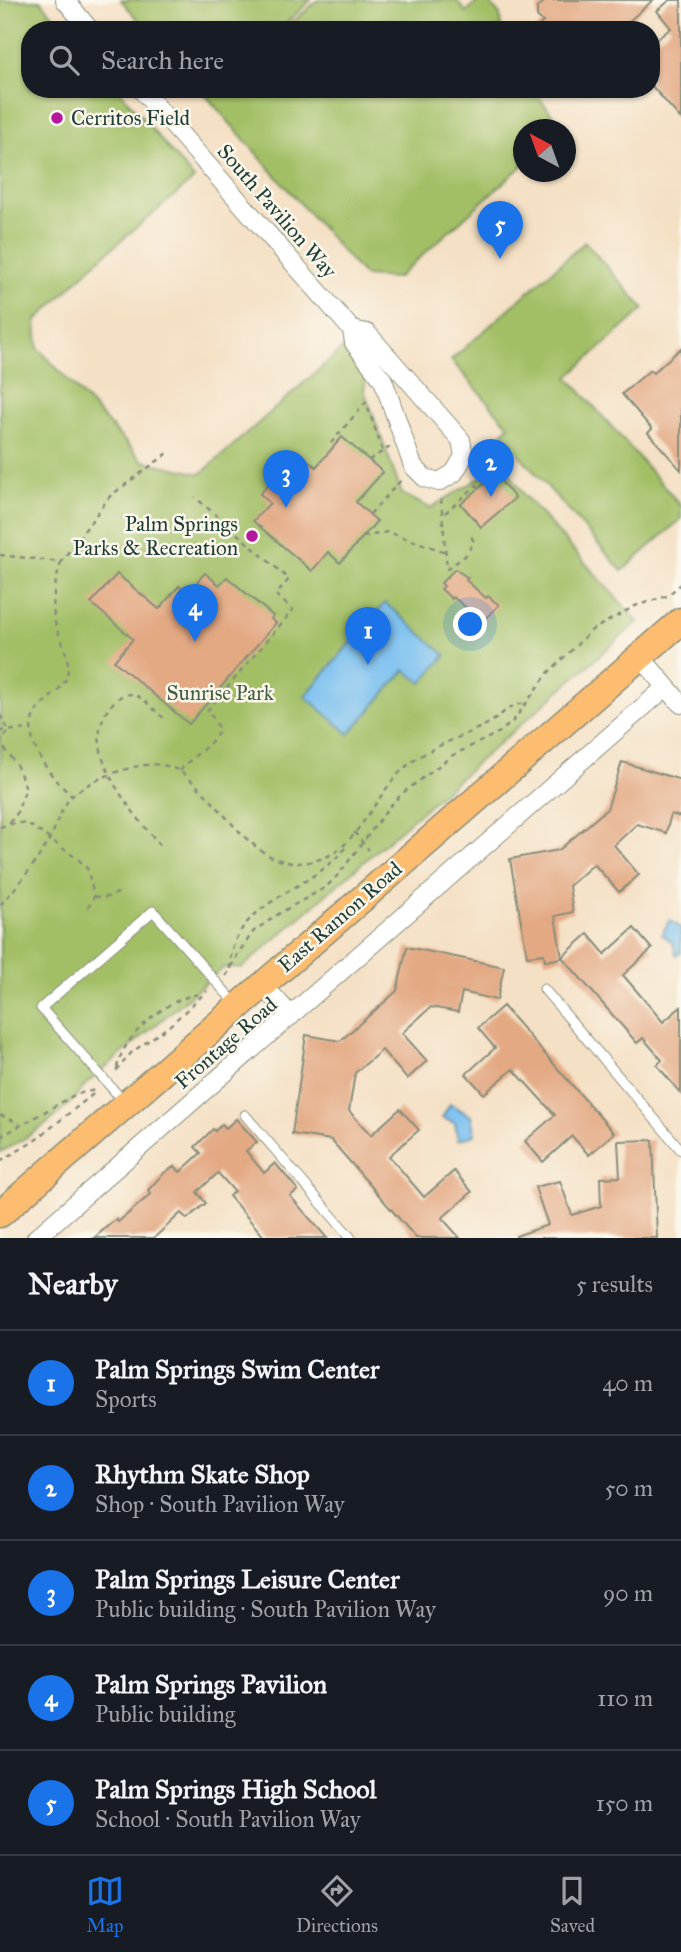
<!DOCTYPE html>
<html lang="en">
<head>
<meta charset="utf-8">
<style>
	:root { --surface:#171b24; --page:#242831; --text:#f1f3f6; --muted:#9ea1a6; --line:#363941; --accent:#1a73e8 }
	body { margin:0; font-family:"IM FELL Great Primer",serif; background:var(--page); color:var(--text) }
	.compass { position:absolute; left:513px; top:119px; width:63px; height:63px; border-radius:50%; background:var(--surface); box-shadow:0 2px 5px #0004; rotate:319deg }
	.you { position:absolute; left:471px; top:625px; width:24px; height:24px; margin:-18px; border:5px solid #fff; border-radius:50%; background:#1a73e8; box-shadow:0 0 0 10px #1a73e833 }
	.badge { display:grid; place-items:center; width:46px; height:46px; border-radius:50%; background:var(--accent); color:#fff; font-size:23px; font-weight:700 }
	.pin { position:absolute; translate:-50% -58px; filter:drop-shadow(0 2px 4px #0008) }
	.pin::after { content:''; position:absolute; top:37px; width:24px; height:21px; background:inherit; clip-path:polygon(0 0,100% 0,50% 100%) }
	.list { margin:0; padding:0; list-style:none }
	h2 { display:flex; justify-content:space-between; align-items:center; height:91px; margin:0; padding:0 28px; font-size:30px }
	h2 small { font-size:23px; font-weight:400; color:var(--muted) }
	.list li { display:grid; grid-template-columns:46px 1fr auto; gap:21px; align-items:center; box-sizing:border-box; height:105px; padding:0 28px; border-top:2px solid var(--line) }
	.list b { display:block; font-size:26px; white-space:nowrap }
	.list p { margin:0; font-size:23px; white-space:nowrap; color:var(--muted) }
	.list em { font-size:23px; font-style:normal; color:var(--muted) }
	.icon { flex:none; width:38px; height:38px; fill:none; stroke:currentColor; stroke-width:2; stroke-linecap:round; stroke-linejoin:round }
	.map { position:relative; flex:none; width:681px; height:1238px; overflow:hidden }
	.search { position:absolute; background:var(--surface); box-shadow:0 2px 5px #0004; left:21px; right:21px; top:21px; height:77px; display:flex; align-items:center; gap:18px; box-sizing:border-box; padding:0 24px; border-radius:28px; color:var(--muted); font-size:26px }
	.sheet { height:616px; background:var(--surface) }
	nav { display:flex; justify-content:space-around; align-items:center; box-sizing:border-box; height:98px; border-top:2px solid var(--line); background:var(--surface); font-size:19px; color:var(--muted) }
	nav a { display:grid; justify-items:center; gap:4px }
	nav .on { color:var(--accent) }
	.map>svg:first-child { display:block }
	.green { fill:#a3bf66; stroke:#617e4d; stroke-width:2 }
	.water { fill:#79bff0; stroke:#4c7e92; stroke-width:2 }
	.building { fill:#e3a983 }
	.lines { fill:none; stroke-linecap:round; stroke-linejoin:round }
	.service-casing { stroke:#8a8e7c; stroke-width:11 }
	.minor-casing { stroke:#8a8e7c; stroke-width:20 }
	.primary-casing { stroke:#8a8e7c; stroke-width:29 }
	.path { stroke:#8a8e7c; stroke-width:2.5; stroke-dasharray:5 5; stroke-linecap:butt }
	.service { stroke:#fff; stroke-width:9 }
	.minor { stroke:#fff; stroke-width:18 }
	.primary { stroke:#fcbd6f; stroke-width:26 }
	.poi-dot { fill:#b5179e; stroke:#fbf7ec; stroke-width:2.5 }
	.labels { text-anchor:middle; stroke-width:5; stroke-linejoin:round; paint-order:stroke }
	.poi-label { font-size:21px; fill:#1f3d34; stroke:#fbf7ec; text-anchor:start }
	.street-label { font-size:21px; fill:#1f3d34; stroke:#fbf7ec }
	.park-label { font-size:21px; fill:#405e40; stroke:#fbf7ec }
</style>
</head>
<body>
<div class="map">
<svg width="681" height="1238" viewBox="0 0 681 1238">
	<rect width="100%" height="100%" fill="#fbf7ec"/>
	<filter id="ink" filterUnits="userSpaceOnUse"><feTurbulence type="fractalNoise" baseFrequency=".0143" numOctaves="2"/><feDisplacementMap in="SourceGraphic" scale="14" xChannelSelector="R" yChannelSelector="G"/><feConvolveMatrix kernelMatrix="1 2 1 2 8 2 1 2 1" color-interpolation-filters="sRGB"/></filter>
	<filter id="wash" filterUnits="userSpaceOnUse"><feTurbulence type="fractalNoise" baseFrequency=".00686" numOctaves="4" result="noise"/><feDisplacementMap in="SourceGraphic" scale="28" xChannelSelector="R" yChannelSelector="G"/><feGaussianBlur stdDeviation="1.57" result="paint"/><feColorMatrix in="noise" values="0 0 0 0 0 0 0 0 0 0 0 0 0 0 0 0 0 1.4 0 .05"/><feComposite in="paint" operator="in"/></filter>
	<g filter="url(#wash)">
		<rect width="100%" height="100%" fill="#f4e0c4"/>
		<g class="green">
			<path d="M 0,0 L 40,0 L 66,30 L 30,30 L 30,89 L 118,89 L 194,179 L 97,261 L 36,321 L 38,348 L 143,461 L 201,474 L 342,349 L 351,351 L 368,372 L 364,390 L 402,494 L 430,508 L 483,476 L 501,460 L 524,495 L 638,622 L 242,968 L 223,968 L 85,1085 C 63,1116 33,1135 0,1152 Z"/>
			<polygon points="121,0 311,0 279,30 147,30"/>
			<polygon points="318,0 456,0 466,12 479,0 487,0 500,15 501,30 284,30"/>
			<polygon points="200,89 532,89 553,115 553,129 524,130 523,165 397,278 364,276"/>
			<polygon points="585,242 644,309 568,377 681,506 681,519 622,571 501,434 509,426 451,360"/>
		</g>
		<g class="water">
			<polygon points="385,603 446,655 422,683 405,670 349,734 305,696"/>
			<polygon points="670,920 681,928 681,953 676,955 673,943 662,934"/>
			<polygon points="450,1104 471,1116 475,1135 458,1140 455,1123 442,1118"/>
		</g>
		<g id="blocks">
			<g class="building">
				<polygon points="546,0 653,0 619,30 534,30 543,22 537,16 537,8"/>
				<polygon points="670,0 681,0 681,119 651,85 651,44 671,28 657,11"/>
				<polygon points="681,348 681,470 648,433 652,429 622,394 650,370 653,373"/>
				<polygon points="342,437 383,472 356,502 377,521 340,563 328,552 312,571 253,521 270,503 260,494 297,451 316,467"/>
				<polygon points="495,474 515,498 481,527 461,504"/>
				<polygon points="455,569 468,578 466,580 486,598 488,596 499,605 483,621 453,597 452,599 441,589 444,586 441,583"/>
				<polygon points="205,573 219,585 227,577 273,616 271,619 276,623 189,724 114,661 133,639 91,603 117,574 159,609 179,586 187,593"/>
				<polygon points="622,762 681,780 681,817 671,814 666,833 637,824 614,845 639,875 619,892 594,864 569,886 573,912 555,916 562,958 545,961 544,954 527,956 510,859 559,850 607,809"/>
				<polygon points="634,928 652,949 623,975 663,1022 681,1007 681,1094 657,1065 662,1060 643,1038 637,1043 562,957 588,934 605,954"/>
				<polygon points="407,947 504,967 497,1000 462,992 458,1012 431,1007 402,1033 427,1061 407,1079 382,1050 355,1073 349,1111 371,1135 400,1109 419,1130 389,1156 424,1197 454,1171 472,1192 442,1218 460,1238 416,1238 331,1140 292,1134 306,1035 340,1041 397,991"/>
				<polygon points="503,1006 614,1133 589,1155 572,1136 543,1162 525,1141 555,1115 513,1069 484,1094 466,1074 495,1048 478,1028"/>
				<polygon points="236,1119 257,1142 246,1151 264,1173 275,1163 298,1190 290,1196 327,1238 265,1238 229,1196 234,1191 218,1173 197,1192 206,1203 187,1219 181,1213 154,1238 94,1238 116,1219 118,1222 151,1194 148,1190 164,1173 175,1166 180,1172 201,1153 195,1147 213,1129 215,1131 222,1124 226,1128"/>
				<polygon points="653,1140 657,1238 516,1238 516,1236 548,1225 535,1187 560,1181 572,1215 601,1206 600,1178 620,1177 618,1141"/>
			</g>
		</g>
	</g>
	<g filter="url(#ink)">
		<use href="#blocks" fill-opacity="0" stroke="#8a8e7c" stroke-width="2"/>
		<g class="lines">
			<g class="service-casing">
				<g id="service">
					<polyline points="544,989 681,1150"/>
					<polyline points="125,1103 41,1008 153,911 236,1004"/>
					<polyline points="245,1115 351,1238"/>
				</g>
			</g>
			<g class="minor-casing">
				<g id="minor">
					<polyline points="65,0 90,30"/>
					<polyline points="141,89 352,330 354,343 383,380 413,466 425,478 439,482 454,473 464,456 461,440 367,333 352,330"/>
					<polyline points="640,656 681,704"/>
					<polyline points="263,985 291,1016"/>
					<polyline points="36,1238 666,687"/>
				</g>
			</g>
			<g class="primary-casing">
				<polyline id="primary" points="0,1214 681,621"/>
			</g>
			<g class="path">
				<polyline points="331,443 366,402 383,452"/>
				<polyline points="369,460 390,447"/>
				<polyline points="441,499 447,569 465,556 474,542 470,534"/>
				<polyline points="445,513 477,485 479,488"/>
				<polyline points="370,514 403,478"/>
				<polyline points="363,537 388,532 446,552"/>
				<polyline points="0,555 61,562 110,496 168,453"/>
				<path d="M 61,562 C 55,582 50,605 56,626 C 60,639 68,652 68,667 C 69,689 45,697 35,713 C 20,740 53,780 72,796"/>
				<polyline points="0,715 9,731 0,743 16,764 26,788 16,815 9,823"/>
				<polyline points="0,731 32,729"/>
				<path d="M 180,771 C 192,755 210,748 219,731 L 215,720 L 207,711 L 293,610 L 276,595 L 289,579 L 195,497"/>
				<polyline points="0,827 18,822 33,827 79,860 87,868 93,891 94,897 85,912"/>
				<polyline points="354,832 369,850"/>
				<path d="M 160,845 C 132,811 73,747 113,703 C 133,681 147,705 165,719"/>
				<polyline points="94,897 107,897 121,892"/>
				<path d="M 0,905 C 18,886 35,864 48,842 C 57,827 60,807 73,795 C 91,779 138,761 162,765 C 177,767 186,775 197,786 C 237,823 266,885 330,855 C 356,843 378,794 401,771 C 426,747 459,739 489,723 C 501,717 510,702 525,704"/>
				<path d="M 230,969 C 228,902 312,892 345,848"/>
				<polyline points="226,976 239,952 254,931 280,913 326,887 339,874 390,806 403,793 453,755 500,732 513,721 549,672 592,630 635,606 667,596 681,584"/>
				<path d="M 117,1068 C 122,1036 169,996 201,994"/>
				<polyline points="116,1071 132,1052 168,1027 207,991"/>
				<polyline points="0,1115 19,1123"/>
				<polyline points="0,1137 76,1094 96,1090"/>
				<polyline points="0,1161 33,1142 97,1091"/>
			</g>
			<use href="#service" class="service"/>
			<use href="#minor" class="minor"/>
			<use href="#primary" class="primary"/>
		</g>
	</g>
	<g class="poi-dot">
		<circle cx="57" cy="118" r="7"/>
		<circle cx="252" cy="536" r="7"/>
	</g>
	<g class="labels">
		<g class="poi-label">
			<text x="71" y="125">Cerritos Field</text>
			<text x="238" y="531" text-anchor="end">Palm Springs<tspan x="238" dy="24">Parks &amp; Recreation</tspan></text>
		</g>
		<g class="street-label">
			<text transform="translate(277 211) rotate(49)" y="7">South Pavilion Way</text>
			<text transform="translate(340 917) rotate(-41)" y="7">East Ramon Road</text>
			<text transform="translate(226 1043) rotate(-41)" y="7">Frontage Road</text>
		</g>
		<g class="park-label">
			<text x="220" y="700">Sunrise Park</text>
		</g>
	</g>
</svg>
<svg class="compass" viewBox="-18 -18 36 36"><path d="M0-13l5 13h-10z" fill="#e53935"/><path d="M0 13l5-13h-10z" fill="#9ea1a6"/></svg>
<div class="you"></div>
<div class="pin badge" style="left:368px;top:665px">1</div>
<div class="pin badge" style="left:491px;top:497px">2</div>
<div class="pin badge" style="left:286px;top:508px">3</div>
<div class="pin badge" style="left:195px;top:642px">4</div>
<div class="pin badge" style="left:500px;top:259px">5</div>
<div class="search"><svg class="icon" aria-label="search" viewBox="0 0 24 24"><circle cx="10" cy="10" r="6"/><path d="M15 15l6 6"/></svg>Search here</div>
</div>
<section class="sheet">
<h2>Nearby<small>5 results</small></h2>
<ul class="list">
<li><span class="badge">1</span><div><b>Palm Springs Swim Center</b><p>Sports</p></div><em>40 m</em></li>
<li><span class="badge">2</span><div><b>Rhythm Skate Shop</b><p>Shop · South Pavilion Way</p></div><em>50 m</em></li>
<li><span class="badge">3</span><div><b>Palm Springs Leisure Center</b><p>Public building · South Pavilion Way</p></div><em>90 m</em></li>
<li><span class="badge">4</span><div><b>Palm Springs Pavilion</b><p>Public building</p></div><em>110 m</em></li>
<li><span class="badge">5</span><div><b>Palm Springs High School</b><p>School · South Pavilion Way</p></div><em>150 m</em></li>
</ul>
</section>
<nav>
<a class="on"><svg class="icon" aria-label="map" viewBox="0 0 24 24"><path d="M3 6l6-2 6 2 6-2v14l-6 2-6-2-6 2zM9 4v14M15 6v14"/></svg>Map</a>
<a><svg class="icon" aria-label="directions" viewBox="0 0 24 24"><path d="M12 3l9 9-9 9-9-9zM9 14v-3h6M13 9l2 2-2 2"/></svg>Directions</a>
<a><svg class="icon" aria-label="saved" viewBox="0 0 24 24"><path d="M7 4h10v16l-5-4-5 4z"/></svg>Saved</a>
</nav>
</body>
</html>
